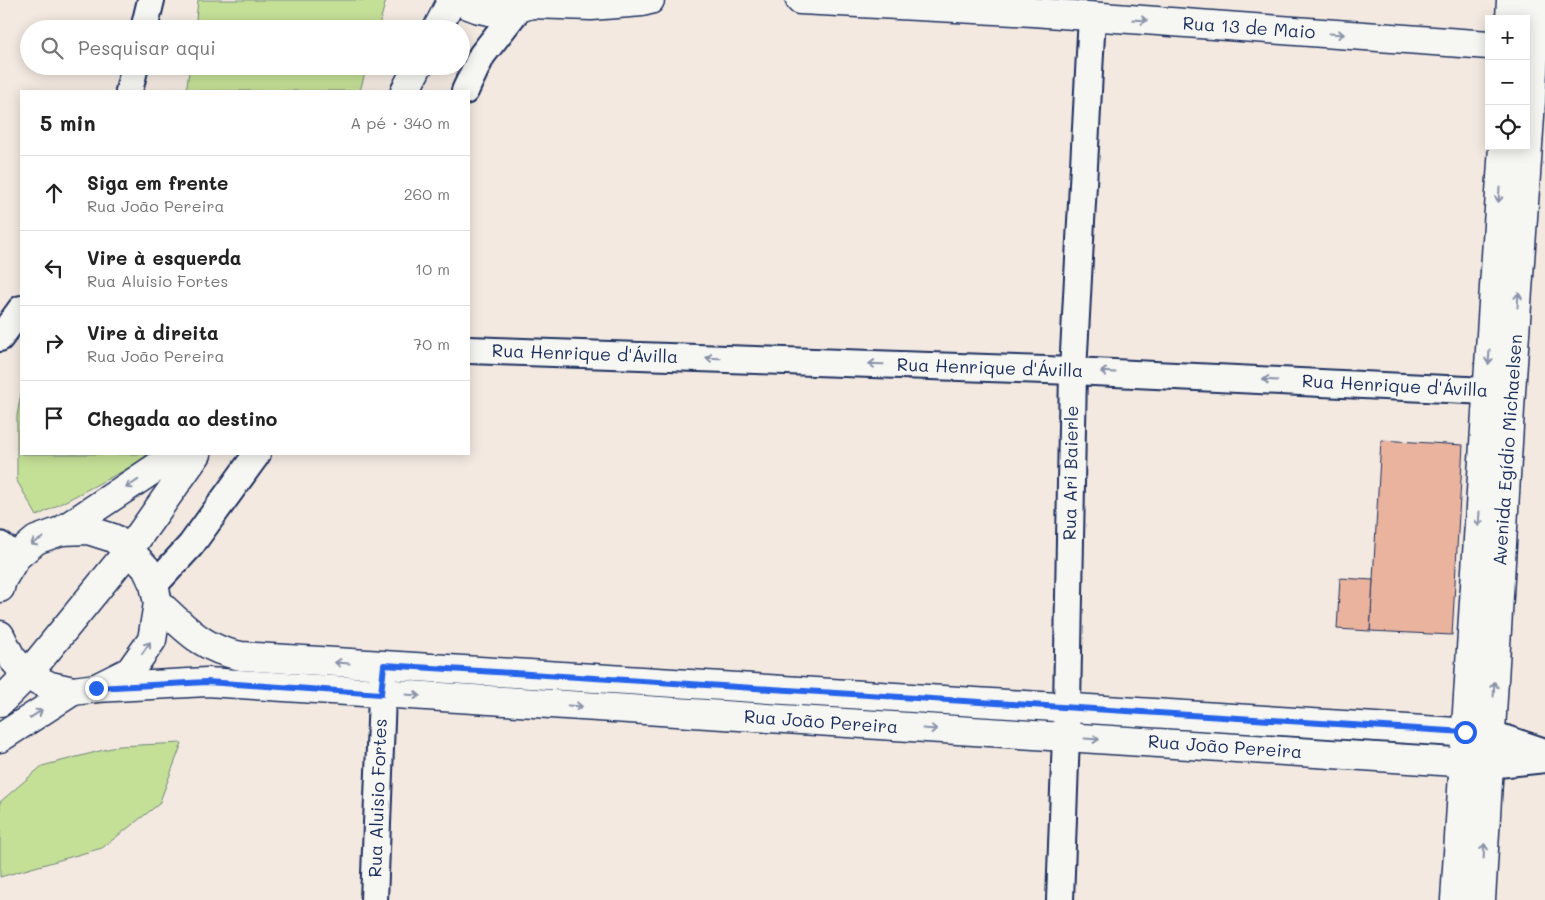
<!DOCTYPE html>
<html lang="pt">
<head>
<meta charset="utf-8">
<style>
	:root { --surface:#fff; --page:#f2f2f2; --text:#222; --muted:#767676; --line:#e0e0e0 }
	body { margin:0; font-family:Mali,sans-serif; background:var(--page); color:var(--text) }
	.controls { position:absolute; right:15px; top:15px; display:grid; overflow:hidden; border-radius:0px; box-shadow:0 2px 12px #0003 }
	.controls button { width:45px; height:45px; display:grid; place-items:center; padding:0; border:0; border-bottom:1px solid var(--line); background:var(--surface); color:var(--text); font:25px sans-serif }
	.stop { position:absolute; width:15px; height:15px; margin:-11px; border:4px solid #2563eb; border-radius:50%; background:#fff }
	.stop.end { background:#2563eb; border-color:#fff; box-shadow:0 1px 5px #0008 }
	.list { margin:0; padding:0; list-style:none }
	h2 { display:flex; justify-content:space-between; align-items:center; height:65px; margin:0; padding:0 20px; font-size:21px }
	h2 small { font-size:16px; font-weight:400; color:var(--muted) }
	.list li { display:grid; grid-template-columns:32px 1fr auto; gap:15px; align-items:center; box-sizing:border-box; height:75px; padding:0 20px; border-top:1px solid var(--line) }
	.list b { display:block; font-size:19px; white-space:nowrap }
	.list p { margin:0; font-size:16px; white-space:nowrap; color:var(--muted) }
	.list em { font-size:16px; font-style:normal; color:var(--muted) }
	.icon { flex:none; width:28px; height:28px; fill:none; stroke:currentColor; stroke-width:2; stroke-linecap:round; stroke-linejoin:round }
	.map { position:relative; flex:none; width:1545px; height:900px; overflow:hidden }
	.search { position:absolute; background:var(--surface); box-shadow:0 2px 12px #0003; left:20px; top:20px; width:450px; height:55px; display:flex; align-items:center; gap:12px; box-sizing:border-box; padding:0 18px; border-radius:28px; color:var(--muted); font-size:19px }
	.panel { position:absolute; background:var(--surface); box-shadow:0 2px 12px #0003; left:20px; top:90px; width:450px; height:365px; border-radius:0px }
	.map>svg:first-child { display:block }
	.green { fill:#c4df96; stroke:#70877a }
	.building { fill:#e9b39e; stroke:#1b2f5e }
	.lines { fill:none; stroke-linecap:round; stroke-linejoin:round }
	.minor-casing { stroke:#1b2f5e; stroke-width:30 }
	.tertiary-casing { stroke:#1b2f5e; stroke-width:31 }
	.secondary-casing { stroke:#1b2f5e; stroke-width:31 }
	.primary-casing { stroke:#1b2f5e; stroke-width:31 }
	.minor { stroke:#f6f6f2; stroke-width:26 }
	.tertiary { stroke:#f6f6f2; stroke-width:28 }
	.secondary { stroke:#f6f6f2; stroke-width:28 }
	.primary { stroke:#f6f6f2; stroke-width:28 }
	.oneway { stroke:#8892a8 }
	.route { stroke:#2563eb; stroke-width:6 }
	.labels { text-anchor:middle; stroke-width:4.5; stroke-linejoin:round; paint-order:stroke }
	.street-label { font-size:18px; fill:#1b2f5e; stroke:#f6f6f2 }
</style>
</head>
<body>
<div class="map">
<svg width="1545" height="900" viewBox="0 0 1545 900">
	<rect width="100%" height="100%" fill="#f3e9e1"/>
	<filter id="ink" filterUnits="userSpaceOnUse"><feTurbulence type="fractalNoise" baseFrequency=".02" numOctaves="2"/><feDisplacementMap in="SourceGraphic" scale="10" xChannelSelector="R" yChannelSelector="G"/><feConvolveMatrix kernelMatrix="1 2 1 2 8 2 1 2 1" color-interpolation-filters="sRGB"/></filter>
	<g filter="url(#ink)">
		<g class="green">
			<polygon points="198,0 386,0 378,29 195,29"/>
			<polygon points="190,66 367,66 360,91 186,91"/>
			<polygon points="21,393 21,454 147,454 140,462 37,516 17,481 17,416"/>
			<polygon points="182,743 159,804 102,848 0,877 0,802 42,766 119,746"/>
		</g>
		<g class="building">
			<polygon points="1381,440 1463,445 1452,635 1370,631"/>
			<polygon points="1340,578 1373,580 1370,631 1337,629"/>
		</g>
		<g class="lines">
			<g class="minor-casing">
				<g id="minor">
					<polyline points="144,29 151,0"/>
					<polyline points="129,91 135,66"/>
					<polyline points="465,91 482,55 518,9"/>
					<polyline points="0,338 21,309"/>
					<polyline points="469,350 1073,371 1508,392"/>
					<polyline points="0,545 16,557"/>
					<polyline points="154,585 191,545 257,454"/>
					<polyline points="1491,734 1545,752"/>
					<polyline points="1489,765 1545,759"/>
					<polyline points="374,900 383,671"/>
					<polyline points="1060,900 1067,708 1073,371 1092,16"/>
				</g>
			</g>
			<g class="tertiary-casing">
				<g id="tertiary">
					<path d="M 459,0 C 485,16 512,14 539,0"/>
					<polyline points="800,0 1033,12 1489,45"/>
					<polyline points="531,4 591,6 642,2 650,0"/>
					<polyline points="0,588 2,580 16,557 36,540 61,531 88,530 113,538 129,550 146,568 154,585 158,603 152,640 130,671 96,688 73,691 50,686 27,675 11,657 0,635"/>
					<path d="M 158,603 C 185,628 202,649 241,656 L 1488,734"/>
					<polyline points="96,688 207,682 1487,764"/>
				</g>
			</g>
			<g class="secondary-casing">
				<g id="secondary">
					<polyline points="1510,19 1511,0"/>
					<polyline points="1455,900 1503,146"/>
					<polyline points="1481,900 1511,392 1538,0"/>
				</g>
			</g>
			<g class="primary-casing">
				<g id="primary">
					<polyline points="437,29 452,0"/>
					<polyline points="405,91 418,66"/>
					<polyline points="61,531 160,465 171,454"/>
					<polyline points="0,702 27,675 129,550 197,454"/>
					<polyline points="0,738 73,691"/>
				</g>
			</g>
			<use href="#minor" class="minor"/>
			<use href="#tertiary" class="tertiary"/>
			<use href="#secondary" class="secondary"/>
			<use href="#primary" class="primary"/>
		</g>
		<defs><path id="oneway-shaft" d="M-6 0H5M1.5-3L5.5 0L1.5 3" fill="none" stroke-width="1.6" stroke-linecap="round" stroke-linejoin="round" transform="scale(1.25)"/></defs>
		<g class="oneway">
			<use href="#oneway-shaft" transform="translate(1140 20) rotate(4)"/>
			<use href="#oneway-shaft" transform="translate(1337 34) rotate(4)"/>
			<use href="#oneway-shaft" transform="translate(1499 195) rotate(94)"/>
			<use href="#oneway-shaft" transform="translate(1518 300) rotate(-86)"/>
			<use href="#oneway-shaft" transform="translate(1489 357) rotate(94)"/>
			<use href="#oneway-shaft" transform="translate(713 358) rotate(-178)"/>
			<use href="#oneway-shaft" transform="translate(876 364) rotate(-178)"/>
			<use href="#oneway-shaft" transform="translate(1108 372) rotate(-177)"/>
			<use href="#oneway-shaft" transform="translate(1270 380) rotate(-177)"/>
			<use href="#oneway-shaft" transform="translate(132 484) rotate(146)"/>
			<use href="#oneway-shaft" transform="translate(1479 519) rotate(94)"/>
			<use href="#oneway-shaft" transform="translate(37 541) rotate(150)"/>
			<use href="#oneway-shaft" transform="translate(146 648) rotate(-55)"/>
			<use href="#oneway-shaft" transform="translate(342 663) rotate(-176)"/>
			<use href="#oneway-shaft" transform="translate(1494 689) rotate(-87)"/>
			<use href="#oneway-shaft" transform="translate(413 695) rotate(4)"/>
			<use href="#oneway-shaft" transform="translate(575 706) rotate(4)"/>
			<use href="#oneway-shaft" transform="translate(36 714) rotate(-33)"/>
			<use href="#oneway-shaft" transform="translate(930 729) rotate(4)"/>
			<use href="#oneway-shaft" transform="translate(1092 739) rotate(4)"/>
			<use href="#oneway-shaft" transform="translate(1484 851) rotate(-87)"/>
		</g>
	</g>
	<g class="lines" filter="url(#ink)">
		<polyline class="route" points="96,688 207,682 381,694 384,665 1465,732"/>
	</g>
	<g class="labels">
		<g class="street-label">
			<text transform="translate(1249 28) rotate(4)" y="6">Rua 13 de Maio</text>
			<text transform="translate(585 354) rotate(2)" y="6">Rua Henrique d'Ávilla</text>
			<text transform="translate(990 368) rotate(2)" y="6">Rua Henrique d'Ávilla</text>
			<text transform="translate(1395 386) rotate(3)" y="6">Rua Henrique d'Ávilla</text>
			<text transform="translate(1508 450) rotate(-86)" y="6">Avenida Egídio Michaelsen</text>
			<text transform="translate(1071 473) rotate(-89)" y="6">Rua Ari Baierle</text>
			<text transform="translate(821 722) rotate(4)" y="6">Rua João Pereira</text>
			<text transform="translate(1225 747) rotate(4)" y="6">Rua João Pereira</text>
			<text transform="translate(378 798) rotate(-88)" y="6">Rua Aluisio Fortes</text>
		</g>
	</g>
</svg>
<div class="controls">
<button>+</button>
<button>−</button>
<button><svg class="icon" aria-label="locate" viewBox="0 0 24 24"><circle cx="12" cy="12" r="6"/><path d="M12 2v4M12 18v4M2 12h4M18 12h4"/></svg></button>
</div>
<div class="stop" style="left:1465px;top:732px"></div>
<div class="stop end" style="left:96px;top:688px"></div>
<div class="search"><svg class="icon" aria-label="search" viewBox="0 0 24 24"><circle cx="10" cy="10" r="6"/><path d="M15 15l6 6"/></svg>Pesquisar aqui</div>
<section class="panel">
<h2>5 min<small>A pé · 340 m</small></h2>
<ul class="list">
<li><svg class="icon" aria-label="ahead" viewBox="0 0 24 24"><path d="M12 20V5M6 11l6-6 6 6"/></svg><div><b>Siga em frente</b><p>Rua João Pereira</p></div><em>260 m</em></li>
<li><svg class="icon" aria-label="left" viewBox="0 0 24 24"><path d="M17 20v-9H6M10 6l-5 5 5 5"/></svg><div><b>Vire à esquerda</b><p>Rua Aluisio Fortes</p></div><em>10 m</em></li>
<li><svg class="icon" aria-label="right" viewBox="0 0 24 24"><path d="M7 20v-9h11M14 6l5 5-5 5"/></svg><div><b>Vire à direita</b><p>Rua João Pereira</p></div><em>70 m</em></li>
<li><svg class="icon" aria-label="arrive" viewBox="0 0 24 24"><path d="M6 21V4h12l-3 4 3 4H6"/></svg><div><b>Chegada ao destino</b></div></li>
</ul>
</section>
</div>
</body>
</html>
